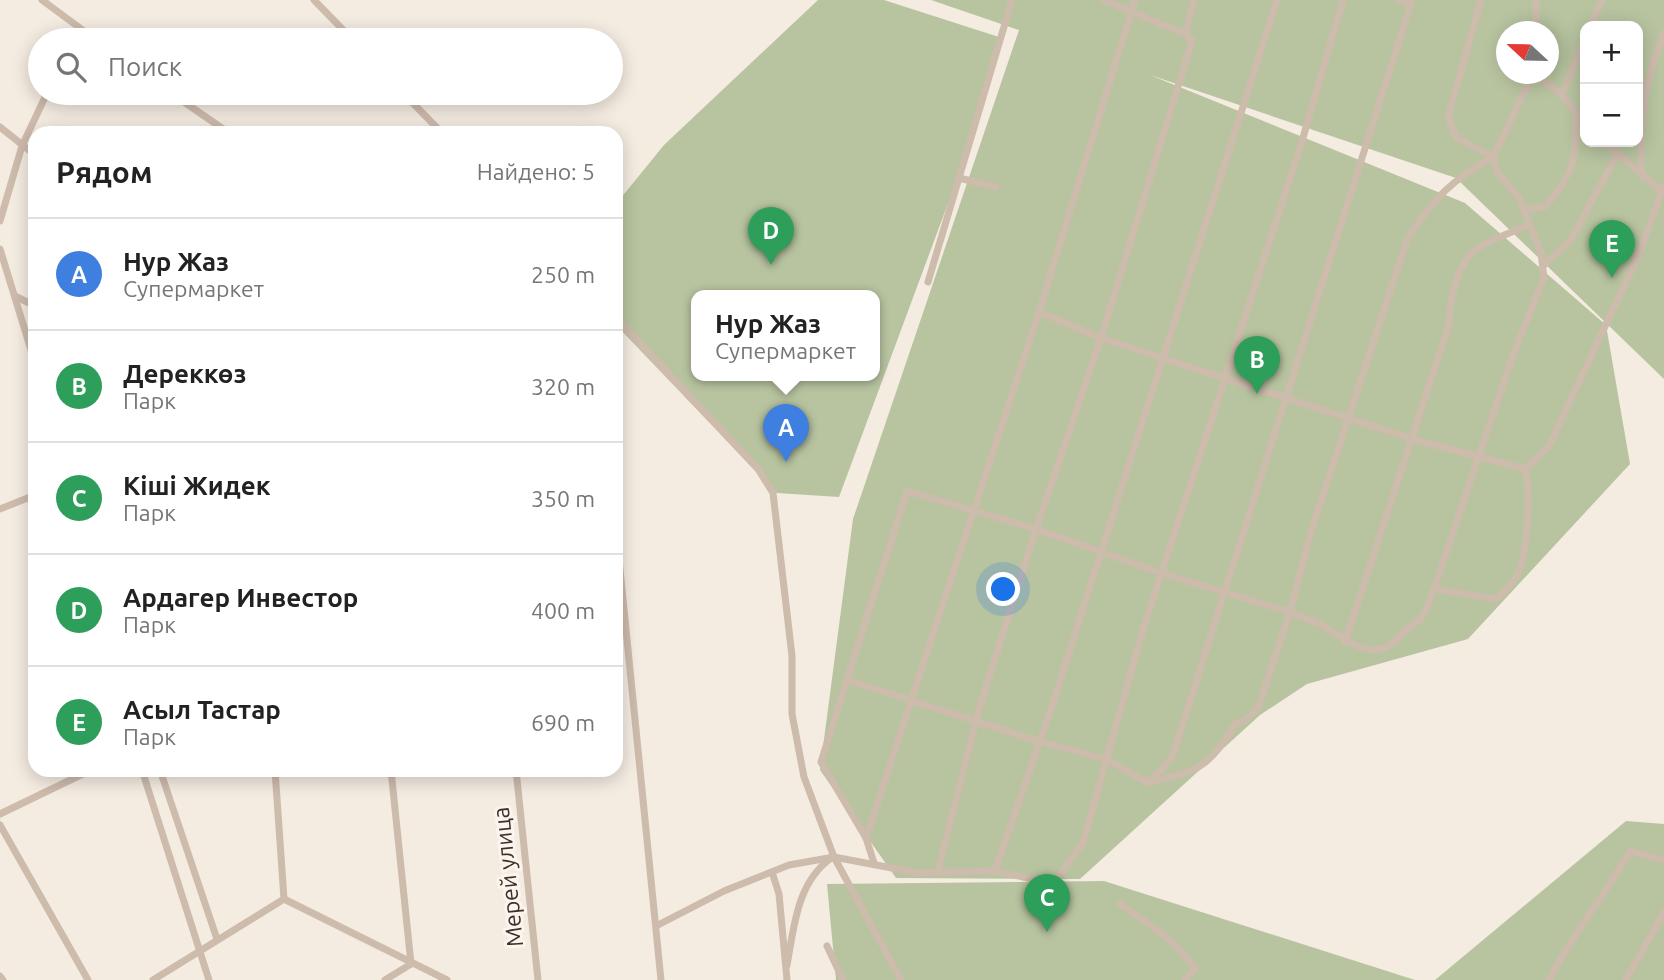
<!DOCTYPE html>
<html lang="ru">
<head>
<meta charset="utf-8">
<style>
	:root { --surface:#fff; --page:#f2f2f2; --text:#222; --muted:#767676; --line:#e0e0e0; --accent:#1f5a5e }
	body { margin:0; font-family:Ubuntu,sans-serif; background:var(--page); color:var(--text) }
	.controls { position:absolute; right:21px; top:21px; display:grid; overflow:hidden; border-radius:14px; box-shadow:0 4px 18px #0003 }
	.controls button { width:63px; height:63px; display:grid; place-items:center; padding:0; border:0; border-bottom:2px solid var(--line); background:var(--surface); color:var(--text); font:35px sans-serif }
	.compass { position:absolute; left:1496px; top:21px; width:63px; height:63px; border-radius:50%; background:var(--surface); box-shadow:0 4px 18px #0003; rotate:292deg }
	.you { position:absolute; left:1004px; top:590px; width:24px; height:24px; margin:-18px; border:5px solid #fff; border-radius:50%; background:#1a73e8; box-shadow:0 0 0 10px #1a73e833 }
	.badge { display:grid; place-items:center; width:46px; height:46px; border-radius:50%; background:var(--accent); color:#fff; font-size:23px; font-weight:700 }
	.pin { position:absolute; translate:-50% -58px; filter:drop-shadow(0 2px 4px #0008) }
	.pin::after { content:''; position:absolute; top:37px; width:24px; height:21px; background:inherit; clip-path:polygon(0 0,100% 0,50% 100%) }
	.popup { position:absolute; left:691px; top:290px; width:189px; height:91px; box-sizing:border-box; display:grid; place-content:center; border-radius:14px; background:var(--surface); filter:drop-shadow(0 2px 5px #0005); font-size:23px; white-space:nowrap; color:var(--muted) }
	.popup b { font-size:26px; color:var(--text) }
	.popup::after { content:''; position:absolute; left:50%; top:100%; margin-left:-14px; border:14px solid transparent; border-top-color:var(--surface) }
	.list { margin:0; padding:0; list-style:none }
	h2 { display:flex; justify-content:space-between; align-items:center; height:91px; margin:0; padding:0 28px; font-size:30px }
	h2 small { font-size:23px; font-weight:400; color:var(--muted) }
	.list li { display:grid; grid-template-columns:46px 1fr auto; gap:21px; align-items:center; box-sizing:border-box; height:112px; padding:0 28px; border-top:2px solid var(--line) }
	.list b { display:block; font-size:26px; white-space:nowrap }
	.list p { margin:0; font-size:23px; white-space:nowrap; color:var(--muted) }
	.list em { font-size:23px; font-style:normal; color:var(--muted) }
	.icon { flex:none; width:38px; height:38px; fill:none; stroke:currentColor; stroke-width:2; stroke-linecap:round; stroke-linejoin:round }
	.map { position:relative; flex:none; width:1664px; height:980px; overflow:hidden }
	.search { position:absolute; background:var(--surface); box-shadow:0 4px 18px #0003; left:28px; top:28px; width:595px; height:77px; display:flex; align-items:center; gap:18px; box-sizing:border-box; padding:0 24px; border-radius:38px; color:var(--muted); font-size:26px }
	.panel { position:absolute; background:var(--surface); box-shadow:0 4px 18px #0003; left:28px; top:126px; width:595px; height:651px; border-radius:21px }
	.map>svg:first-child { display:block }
	.green { fill:#b8c4a0; fill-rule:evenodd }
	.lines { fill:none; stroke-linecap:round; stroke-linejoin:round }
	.street { stroke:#cdbbac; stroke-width:7 }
	.labels { text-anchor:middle; stroke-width:6; stroke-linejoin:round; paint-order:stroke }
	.street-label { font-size:23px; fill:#3b302b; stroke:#fbf5ee }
</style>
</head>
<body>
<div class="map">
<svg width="1664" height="980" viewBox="0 0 1664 980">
	<rect width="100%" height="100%" fill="#f4ebe1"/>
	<g class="green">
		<path d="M 818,0 L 884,0 L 1002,38 L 966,155 L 839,497 L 777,493 L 616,325 L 616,204 L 664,145 ZM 697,296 L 875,296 L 875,376 L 697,376 Z"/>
		<path d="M 931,0 L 1664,0 L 1664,379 L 1456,178 L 1150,75 L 1465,203 L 1606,325 L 1630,464 L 1468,639 L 1307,684 L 1260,715 L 1080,879 L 896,878 L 820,770 L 853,519 L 1019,30 ZM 1585,26 L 1638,26 L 1638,142 L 1585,142 ZM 1506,32 L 1548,32 L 1548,74 L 1506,74 Z"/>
		<polygon points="1626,821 1664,824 1664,980 1435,980"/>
		<polygon points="1104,881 1415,980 836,980 827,884"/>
	</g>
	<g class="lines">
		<g class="street">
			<polyline points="42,0 96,40"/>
			<polyline points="314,0 353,40"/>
			<polyline points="1104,0 1185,34 1192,41 1101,338 1412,439 1525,469"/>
			<polyline points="1398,0 1411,4"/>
			<polyline points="1481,0 1448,117 1457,138 1493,157 1533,74"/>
			<polyline points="1536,0 1536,32"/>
			<polyline points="1590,26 1602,0"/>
			<polyline points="1185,34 1194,0"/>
			<polyline points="72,40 78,27"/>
			<polyline points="1536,74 1562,95 1585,123"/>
			<polyline points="171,93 229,133"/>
			<polyline points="403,93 442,133"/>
			<polyline points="1562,95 1585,38"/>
			<polyline points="0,127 35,155"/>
			<polyline points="1604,142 1664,193"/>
			<path d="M 1642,177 C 1638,128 1645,78 1664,33"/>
			<polyline points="959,178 996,187"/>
			<path d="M 1522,209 L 1545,207 C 1576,171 1576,158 1576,113"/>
			<polyline points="0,221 22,146 47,93"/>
			<polyline points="0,249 35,363"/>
			<polyline points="1543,266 1570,241 1617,155"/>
			<polyline points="928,282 1012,0"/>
			<polyline points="15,296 35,306"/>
			<path d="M 1039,312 L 1101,338 L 1036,529 L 1161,573 L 1290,612 L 1312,528 L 1408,237 C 1436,197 1450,181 1493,157 L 1498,173 L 1519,198 L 1541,253 L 1544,278 L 1513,355 L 1434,589"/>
			<polyline points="616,318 758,469 773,493 792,656 792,714 804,777 834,857 901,980"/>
			<polyline points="1525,469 1549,446 1638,256 1664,186"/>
			<polyline points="0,509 35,495"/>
			<polyline points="616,529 661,980"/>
			<path d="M 1345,642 L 1449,325 C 1449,304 1456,267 1473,252 C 1487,240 1512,233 1528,225"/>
			<path d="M 848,680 L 1028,738 L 1108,760 L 1148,783 C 1199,770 1207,770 1236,723 L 1244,721 L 1258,708 L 1290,612 C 1301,617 1314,621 1325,627 C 1354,644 1376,666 1404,632 C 1408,626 1416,624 1421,618 C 1427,611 1430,598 1434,589 L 1496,599 C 1502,593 1511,586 1515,579 C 1528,558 1531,492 1525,469"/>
			<polyline points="142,770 209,980"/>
			<polyline points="160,770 217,939"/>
			<polyline points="516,770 538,980"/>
			<polyline points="1149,782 1172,758 1412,0"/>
			<polyline points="0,814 91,770"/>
			<polyline points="0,825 88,980"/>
			<polyline points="866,838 1039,312 1135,0"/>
			<polyline points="874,863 866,838 821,762 907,491 1036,529 979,709 938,871"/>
			<polyline points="995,871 1053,703 1277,0"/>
			<polyline points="772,872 779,894 787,980"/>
			<polyline points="284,899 447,980"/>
			<path d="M 1120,904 C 1150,925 1174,938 1195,969 L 1185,980"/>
			<polyline points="658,925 724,891 789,865 834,857 918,873 995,871 1037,880 1057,878 1083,843 1142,633 1300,148 1343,0"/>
			<polyline points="827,946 843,980"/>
			<path d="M 787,965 C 794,927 797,883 830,859"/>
			<polyline points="0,976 3,980"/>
			<polyline points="153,980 284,899 275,770"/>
			<polyline points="385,980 411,964 391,770"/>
			<path d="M 1549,980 C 1572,934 1605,896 1630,851 L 1664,860"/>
			<polyline points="1626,980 1664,912"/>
		</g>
	</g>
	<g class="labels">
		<g class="street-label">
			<text transform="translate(508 877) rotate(-96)" y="8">Мерей улица</text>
		</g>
	</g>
</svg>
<div class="controls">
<button>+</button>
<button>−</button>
</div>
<svg class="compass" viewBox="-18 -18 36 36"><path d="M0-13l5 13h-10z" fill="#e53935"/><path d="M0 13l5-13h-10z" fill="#767676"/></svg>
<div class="you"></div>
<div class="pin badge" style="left:786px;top:462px;background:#3f7fe0">A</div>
<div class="popup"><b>Нур Жаз</b>Супермаркет</div>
<div class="pin badge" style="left:1257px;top:394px;background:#2e9e5b">B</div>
<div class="pin badge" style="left:1047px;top:932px;background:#2e9e5b">C</div>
<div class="pin badge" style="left:771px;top:265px;background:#2e9e5b">D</div>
<div class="pin badge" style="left:1612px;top:278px;background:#2e9e5b">E</div>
<div class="search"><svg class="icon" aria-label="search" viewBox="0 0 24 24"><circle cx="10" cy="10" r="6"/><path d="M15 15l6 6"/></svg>Поиск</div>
<section class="panel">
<h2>Рядом<small>Найдено: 5</small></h2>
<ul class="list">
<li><span class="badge" style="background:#3f7fe0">A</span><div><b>Нур Жаз</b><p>Супермаркет</p></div><em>250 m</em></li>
<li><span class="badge" style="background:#2e9e5b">B</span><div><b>Дереккөз</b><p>Парк</p></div><em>320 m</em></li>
<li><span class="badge" style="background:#2e9e5b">C</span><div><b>Кіші Жидек</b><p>Парк</p></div><em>350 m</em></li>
<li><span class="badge" style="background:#2e9e5b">D</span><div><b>Ардагер Инвестор</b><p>Парк</p></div><em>400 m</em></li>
<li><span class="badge" style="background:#2e9e5b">E</span><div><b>Асыл Тастар</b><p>Парк</p></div><em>690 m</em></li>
</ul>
</section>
</div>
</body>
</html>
